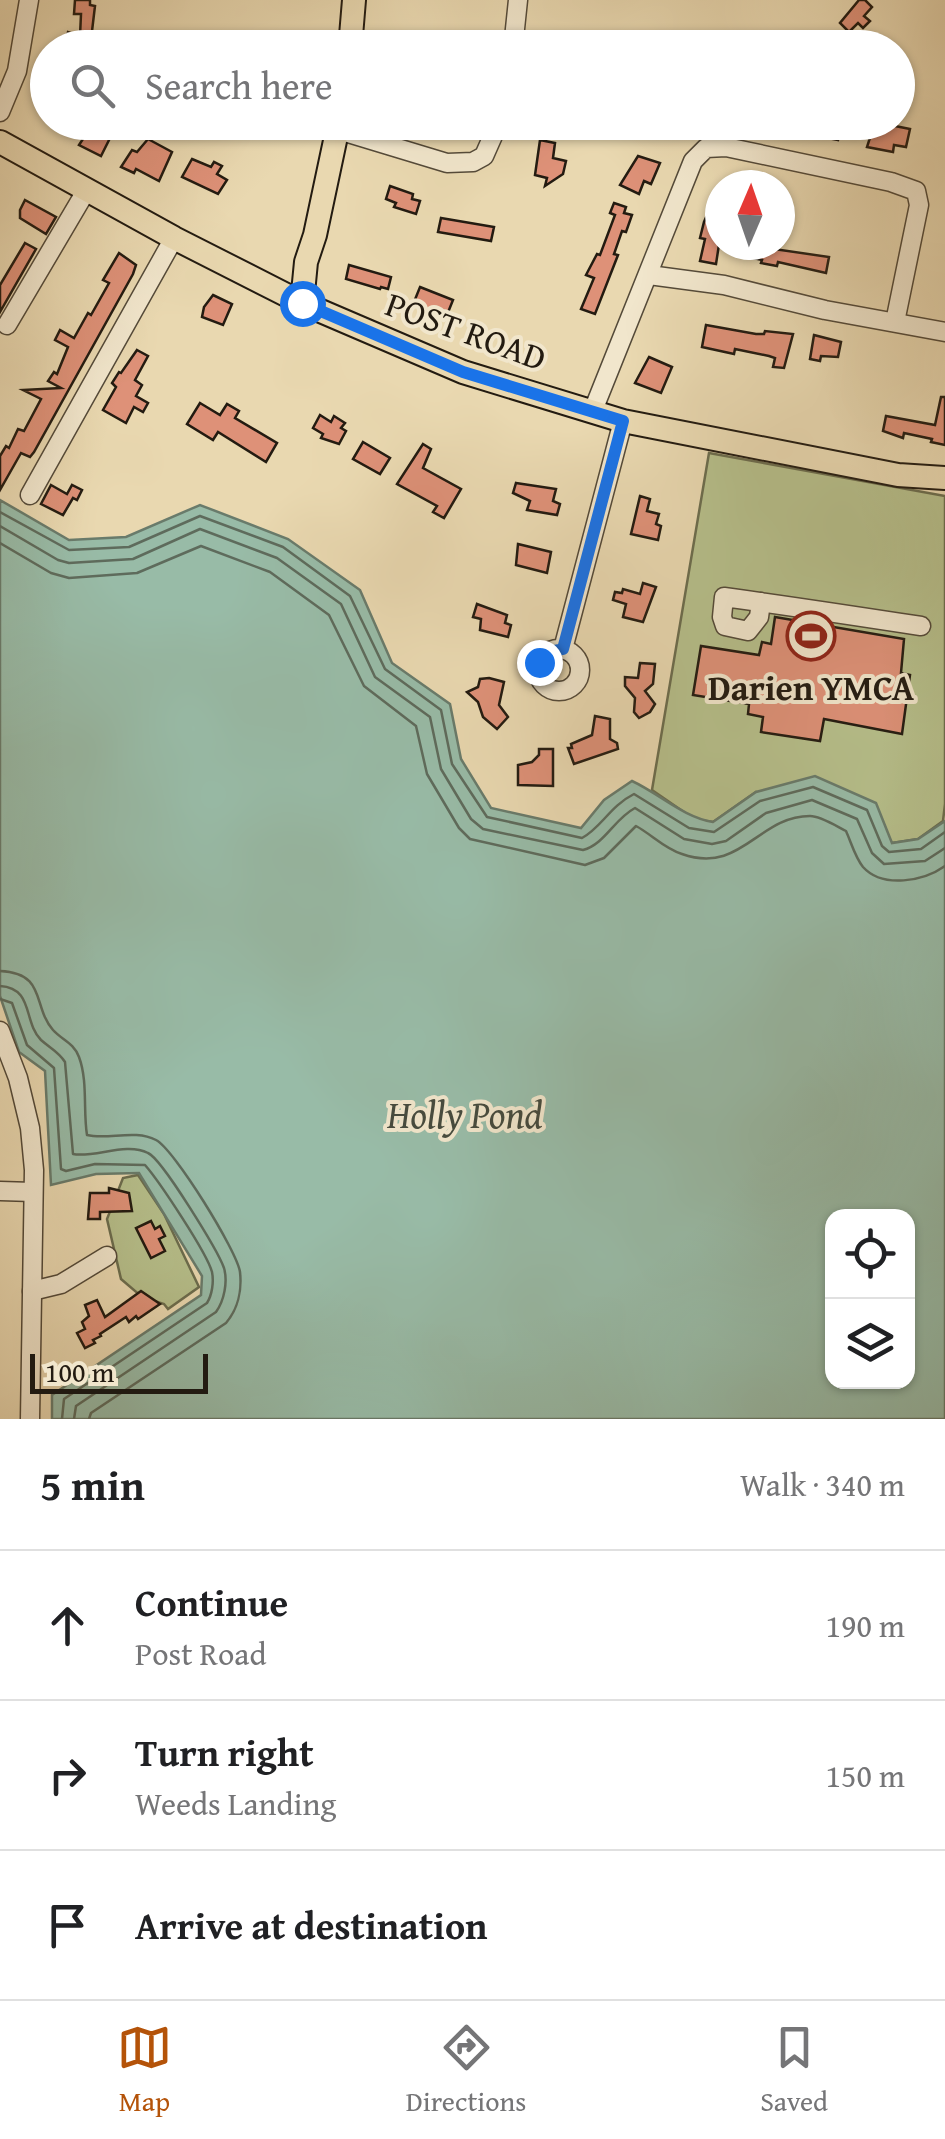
<!DOCTYPE html>
<html lang="en">
<head>
<meta charset="utf-8">
<style>
	:root { --surface:#fff; --page:#f6f6f6; --text:#202124; --muted:#757577; --line:#e0e0e0; --accent:#b45309 }
	body { margin:0; font-family:"Gentium Book Plus",serif; background:var(--page); color:var(--text) }
	.controls { position:absolute; right:30px; bottom:30px; display:grid; overflow:hidden; border-radius:20px; box-shadow:0 2px 8px #0004 }
	.controls button { width:90px; height:90px; display:grid; place-items:center; padding:0; border:0; border-bottom:2px solid var(--line); background:var(--surface); color:var(--text); font:50px sans-serif }
	.compass { position:absolute; left:705px; top:170px; width:90px; height:90px; border-radius:50%; background:var(--surface); box-shadow:0 2px 8px #0004; rotate:2deg }
	.scale { position:absolute; left:30px; bottom:25px; width:178px; box-sizing:border-box; padding-left:10px; border:5px solid #231b11; border-top:0; font-size:28px; line-height:35px; white-space:nowrap; color:#231b11; -webkit-text-stroke:8px #f1e6cc; paint-order:stroke }
	.stop { position:absolute; width:30px; height:30px; margin:-22px; border:8px solid #1a73e8; border-radius:50%; background:#fff }
	.stop.end { background:#1a73e8; border-color:#fff; box-shadow:0 2px 10px #0008 }
	.list { margin:0; padding:0; list-style:none }
	h2 { display:flex; justify-content:space-between; align-items:center; height:130px; margin:0; padding:0 40px; font-size:42px }
	h2 small { font-size:32px; font-weight:400; color:var(--muted) }
	.list li { display:grid; grid-template-columns:65px 1fr auto; gap:30px; align-items:center; box-sizing:border-box; height:150px; padding:0 40px; border-top:2px solid var(--line) }
	.list b { display:block; font-size:38px; white-space:nowrap }
	.list p { margin:0; font-size:32px; white-space:nowrap; color:var(--muted) }
	.list em { font-size:32px; font-style:normal; color:var(--muted) }
	.icon { flex:none; width:55px; height:55px; fill:none; stroke:currentColor; stroke-width:2; stroke-linecap:round; stroke-linejoin:round }
	.map { position:relative; flex:none; width:945px; height:1419px; overflow:hidden }
	.search { position:absolute; background:var(--surface); box-shadow:0 2px 8px #0004; left:30px; right:30px; top:30px; height:110px; display:flex; align-items:center; gap:25px; box-sizing:border-box; padding:0 35px; border-radius:55px; color:var(--muted); font-size:38px }
	.sheet { height:580px; background:var(--surface) }
	nav { display:flex; justify-content:space-around; align-items:center; box-sizing:border-box; height:140px; border-top:2px solid var(--line); background:var(--surface); font-size:28px; color:var(--muted) }
	nav a { display:grid; justify-items:center; gap:5px }
	nav .on { color:var(--accent) }
	.map>svg:first-child { display:block }
	.green { fill:#b6bf8b; stroke:#6c6d4e; stroke-width:2.5 }
	.water { fill:#98bba7; stroke:#697b6b; stroke-width:2.5; fill-rule:evenodd }
	.lines { fill:none; stroke-linecap:round; stroke-linejoin:round }
	.shore { stroke:#5e6b5c; stroke-width:2.5 }
	.building { fill:#de9178; stroke:#231b11; stroke-width:2.5 }
	.minor-casing { stroke:#544a39; stroke-width:21 }
	.major-casing { stroke:#231b11; stroke-width:26 }
	.minor { stroke:#f1e6cc; stroke-width:18 }
	.major { stroke:#e9d8b0; stroke-width:22 }
	.route { stroke:#1a73e8; stroke-width:12 }
	.labels { text-anchor:middle; stroke-width:8; stroke-linejoin:round; paint-order:stroke }
	.street-label { font-size:35px; fill:#231b11; stroke:#f1e6cc }
	.poi-label { font-size:35px; font-weight:bold; fill:#231b11; stroke:#f1e6cc }
	.water-label { font-size:38px; font-style:italic; fill:#464b3e; stroke:#f1e6cc }
</style>
</head>
<body>
<div class="map">
<svg width="945" height="1419" viewBox="0 0 945 1419">
	<rect width="100%" height="100%" fill="#e9d8b0"/>
	<filter id="stains"><feTurbulence type="fractalNoise" baseFrequency=".002" numOctaves="4"/><feColorMatrix values="0 0 0 0 .2 0 0 0 0 .09 0 0 0 0 .02 0 0 0 .5 -.17"/></filter>
	<radialGradient id="worn" r=".72"><stop offset=".6" stop-color="#630" stop-opacity="0"/><stop offset="1" stop-color="#630" stop-opacity=".3"/></radialGradient>
	<g class="green">
		<polygon points="709,453 945,496 945,804 943,821 918,839 892,843 756,792 713,822 694,819 652,790"/>
		<polygon points="138,1175 164,1214 199,1287 168,1309 164,1304 142,1297 121,1279 107,1219 123,1178"/>
	</g>
	<path class="water" d="M 0,500 L 69,540 L 126,537 L 200,505 L 288,539 L 360,590 L 392,663 L 450,704 L 461,759 L 491,808 L 581,828 L 604,800 L 632,781 C 660,794 683,817 713,822 L 756,792 L 815,776 L 876,803 L 892,843 L 918,839 L 945,821 L 945,1419 L 52,1419 L 52,1395 L 201,1295 L 202,1276 L 139,1173 L 96,1174 L 51,1185 L 45,1071 L 19,1052 L 0,996 ZM 832,1216 L 908,1216 L 908,1382 L 832,1382 Z"/>
	<g class="lines">
		<g class="shore">
			<path d="M 0,512 L 69,550 L 129,547 L 200,516 L 283,547 L 350,596 L 385,669 L 441,710 L 452,764 L 487,817 L 582,838 C 601,828 610,806 634,794 L 689,828 L 714,832 L 760,801 L 813,787 L 867,810 L 882,846 L 889,852 L 921,849 L 945,832"/>
			<path d="M 0,526 L 58,560 L 69,563 L 133,559 L 200,529 L 277,558 L 341,604 L 375,677 L 430,717 L 441,769 L 471,819 L 483,829 L 583,850 C 605,844 614,819 635,808 L 684,839 L 712,844 L 726,841 L 766,813 L 812,800 L 857,819 L 872,853 L 884,864 L 925,861 L 945,848"/>
			<path d="M 0,543 L 51,573 L 69,578 L 137,573 L 201,546 L 270,572 L 329,615 L 364,686 L 416,726 L 427,774 L 459,828 L 470,839 L 585,865 L 604,858 L 636,826 C 651,834 665,849 682,854 C 741,875 758,816 810,816 C 821,816 836,826 846,831 C 851,842 855,857 863,867 C 883,889 924,881 945,866"/>
			<path d="M 0,971 C 47,973 32,1006 53,1030 C 62,1040 74,1043 79,1057 C 88,1081 83,1111 87,1135 C 108,1140 135,1129 156,1140 C 174,1149 237,1251 240,1272 C 242,1290 238,1309 226,1323 L 91,1413 L 89,1419"/>
			<path d="M 0,986 C 34,988 23,1022 41,1040 C 50,1048 59,1052 65,1062 L 73,1154 C 95,1158 126,1142 148,1153 C 162,1159 218,1251 224,1268 C 228,1282 224,1301 216,1312 L 76,1406 L 74,1419"/>
			<path d="M 0,999 L 12,1003 L 27,1045 L 54,1068 L 61,1169 L 66,1171 L 95,1164 L 145,1165 C 159,1181 207,1253 212,1272 C 214,1282 212,1295 207,1303 L 64,1399 L 62,1419"/>
		</g>
	</g>
	<g class="building">
		<polygon points="75,0 90,0 90,5 95,6 90,48 64,48 68,32 80,36 81,14 74,14"/>
		<polygon points="859,0 865,0 872,7 864,16 870,21 863,28 858,23 849,32 840,23"/>
		<polygon points="94,122 106,126 103,132 111,136 101,156 79,145"/>
		<polygon points="773,122 835,122 841,123 838,140 772,127"/>
		<polygon points="875,122 910,129 906,147 894,145 893,152 867,147"/>
		<polygon points="148,139 172,152 159,181 136,169 134,173 121,167 132,150 137,152"/>
		<polygon points="540,140 555,143 553,158 566,161 563,174 545,186 547,178 535,175"/>
		<polygon points="638,156 660,163 651,184 644,181 639,194 620,185"/>
		<polygon points="192,159 211,167 214,162 222,166 217,174 227,180 218,194 182,177"/>
		<polygon points="390,186 413,194 412,199 420,201 416,214 394,207 396,203 386,199"/>
		<polygon points="720,186 720,238 716,264 700,261 705,239 700,238 704,222"/>
		<polygon points="25,200 56,217 46,234 20,218 20,210"/>
		<polygon points="614,203 626,207 624,213 632,215 626,232 622,231 614,254 618,255 595,314 581,309 594,278 586,275 597,254 600,255 615,215 610,213"/>
		<polygon points="441,218 494,227 491,241 438,232"/>
		<polygon points="25,243 36,249 0,312 0,285"/>
		<polygon points="747,245 829,257 826,273 778,262 777,266 761,263 762,260 745,256"/>
		<polygon points="119,253 136,265 133,274 34,452 30,457 21,453 0,490 0,456 6,446 9,448 18,429 24,431 41,399 23,390 61,388 48,381 54,372 57,374 68,347 55,340 60,330 74,338 88,313 91,315 109,283 103,280"/>
		<polygon points="349,265 391,277 388,289 381,287 380,289 346,279"/>
		<polygon points="420,287 453,300 445,320 414,302"/>
		<polygon points="213,295 232,304 223,325 202,317 204,307"/>
		<polygon points="706,325 756,334 764,334 765,331 793,334 784,368 773,367 775,358 769,356 735,349 734,354 702,347"/>
		<polygon points="814,335 841,342 838,357 821,356 820,361 810,359"/>
		<polygon points="137,350 148,356 135,380 142,385 136,396 148,403 143,412 134,407 126,423 103,410 116,387 112,383 119,372 121,373"/>
		<polygon points="649,357 672,367 661,393 635,383"/>
		<polygon points="941,397 945,397 945,445 931,442 932,439 904,433 903,438 883,431 886,416 935,425"/>
		<polygon points="200,403 220,415 227,404 239,411 235,418 277,443 266,462 218,432 213,440 187,424"/>
		<polygon points="320,415 331,422 334,416 345,423 341,428 346,431 339,444 321,438 323,434 313,428"/>
		<polygon points="363,442 390,458 380,474 353,459"/>
		<polygon points="423,444 431,449 423,468 461,489 444,518 433,512 437,506 397,484"/>
		<polygon points="516,483 556,489 553,501 560,504 557,515 527,510 530,501 513,493"/>
		<polygon points="51,485 67,494 72,485 82,490 77,500 73,498 63,515 41,504"/>
		<polygon points="640,496 650,499 647,511 659,514 656,524 661,526 658,540 631,534"/>
		<polygon points="518,544 551,552 547,573 516,565"/>
		<polygon points="643,583 656,587 643,622 623,617 626,604 613,600 615,592 622,593 623,589 640,594"/>
		<polygon points="477,604 507,615 505,623 511,625 508,637 480,630 481,619 473,617"/>
		<polygon points="775,617 904,639 901,673 910,675 902,734 824,719 820,741 761,732 763,717 748,714 749,704 693,695 701,646 759,655 762,642 771,644"/>
		<polygon points="640,663 655,664 653,684 645,691 655,704 650,712 639,718 634,712 635,698 625,686 625,677 638,678"/>
		<polygon points="489,678 504,682 499,705 508,717 497,729 483,717 478,702 467,692 478,687 480,679"/>
		<polygon points="595,716 610,719 610,739 617,743 618,749 574,764 568,748 572,748 571,744 592,735"/>
		<polygon points="539,749 553,749 553,786 518,785 518,765 532,762 539,755"/>
		<polygon points="109,1188 129,1193 132,1211 100,1212 100,1219 88,1219 90,1193 109,1193"/>
		<polygon points="151,1221 155,1229 160,1226 165,1236 159,1239 165,1251 151,1258 136,1228"/>
		<polygon points="141,1291 160,1304 138,1319 136,1316 129,1322 126,1317 100,1334 101,1336 93,1340 95,1343 85,1348 77,1333 85,1329 82,1322 89,1316 85,1305 97,1300 105,1317"/>
	</g>
	<g class="lines">
		<g class="minor-casing">
			<g id="minor">
				<polyline points="513,48 518,0"/>
				<polyline points="0,112 17,71 29,0"/>
				<polyline points="338,130 447,163 473,162 484,156 499,122"/>
				<polyline points="649,275 724,285 825,310 945,332"/>
				<polyline points="7,325 86,191"/>
				<polyline points="592,413 693,161 706,148 726,147 891,182 916,191 919,205 895,322"/>
				<polyline points="30,495 174,238"/>
				<path d="M 761,602 L 759,617 L 748,631 L 725,626 L 722,617 L 724,597 C 790,606 856,616 921,626"/>
				<polyline points="563,649 623,421"/>
				<circle cx="559" cy="670" r="21"/>
				<polyline points="0,1031 18,1078 30,1128 34,1170 30,1419"/>
				<polyline points="0,1191 33,1192"/>
				<polyline points="32,1291 61,1284 107,1256"/>
			</g>
		</g>
		<g class="major-casing">
			<g id="major">
				<polyline points="350,48 354,0"/>
				<polyline points="0,142 174,238 302,303 463,372 623,421 898,475 945,478"/>
				<polyline points="302,303 306,262 315,235 339,122"/>
			</g>
		</g>
		<use href="#minor" class="minor"/>
		<use href="#major" class="major"/>
	</g>
	<g class="lines">
		<polyline class="route" points="302,303 463,372 623,421 563,649 549,652 539,662"/>
	</g>
	<defs>
		<g id="stadium-ring" transform="scale(2.5)"><circle r="9.5" fill="#f1e6cc" stroke="#8f2418" stroke-width="1.5"/><path d="M0-5a6.5 5 0 1 0 0 10a6.5 5 0 1 0 0-10ZM-3.5-1.8h7v3.6h-7Z" fill="#8f2418"/></g>
	</defs>
	<g fill-rule="evenodd">
		<use href="#stadium-ring" x="811" y="636"/>
	</g>
	<g class="labels">
		<g class="street-label">
			<text transform="translate(466 331) rotate(20)" y="12">POST ROAD</text>
		</g>
		<g class="poi-label">
			<text x="811" y="700">Darien YMCA</text>
		</g>
		<g class="water-label">
			<text x="465" y="1128">Holly Pond</text>
		</g>
	</g>
	<rect width="100%" height="100%" filter="url(#stains)"/>
	<rect width="100%" height="100%" fill="url(#worn)"/>
</svg>
<div class="controls">
<button><svg class="icon" aria-label="locate" viewBox="0 0 24 24"><circle cx="12" cy="12" r="6"/><path d="M12 2v4M12 18v4M2 12h4M18 12h4"/></svg></button>
<button><svg class="icon" aria-label="layers" viewBox="0 0 24 24"><path d="M12 4l9 5-9 5-9-5zM3 14l9 5 9-5"/></svg></button>
</div>
<svg class="compass" viewBox="-18 -18 36 36"><path d="M0-13l5 13h-10z" fill="#e53935"/><path d="M0 13l5-13h-10z" fill="#757577"/></svg>
<div class="scale">100 m</div>
<div class="stop" style="left:302px;top:303px"></div>
<div class="stop end" style="left:539px;top:662px"></div>
<div class="search"><svg class="icon" aria-label="search" viewBox="0 0 24 24"><circle cx="10" cy="10" r="6"/><path d="M15 15l6 6"/></svg>Search here</div>
</div>
<section class="sheet">
<h2>5 min<small>Walk · 340 m</small></h2>
<ul class="list">
<li><svg class="icon" aria-label="ahead" viewBox="0 0 24 24"><path d="M12 20V5M6 11l6-6 6 6"/></svg><div><b>Continue</b><p>Post Road</p></div><em>190 m</em></li>
<li><svg class="icon" aria-label="right" viewBox="0 0 24 24"><path d="M7 20v-9h11M14 6l5 5-5 5"/></svg><div><b>Turn right</b><p>Weeds Landing</p></div><em>150 m</em></li>
<li><svg class="icon" aria-label="arrive" viewBox="0 0 24 24"><path d="M6 21V4h12l-3 4 3 4H6"/></svg><div><b>Arrive at destination</b></div></li>
</ul>
</section>
<nav>
<a class="on"><svg class="icon" aria-label="map" viewBox="0 0 24 24"><path d="M3 6l6-2 6 2 6-2v14l-6 2-6-2-6 2zM9 4v14M15 6v14"/></svg>Map</a>
<a><svg class="icon" aria-label="directions" viewBox="0 0 24 24"><path d="M12 3l9 9-9 9-9-9zM9 14v-3h6M13 9l2 2-2 2"/></svg>Directions</a>
<a><svg class="icon" aria-label="saved" viewBox="0 0 24 24"><path d="M7 4h10v16l-5-4-5 4z"/></svg>Saved</a>
</nav>
</body>
</html>
